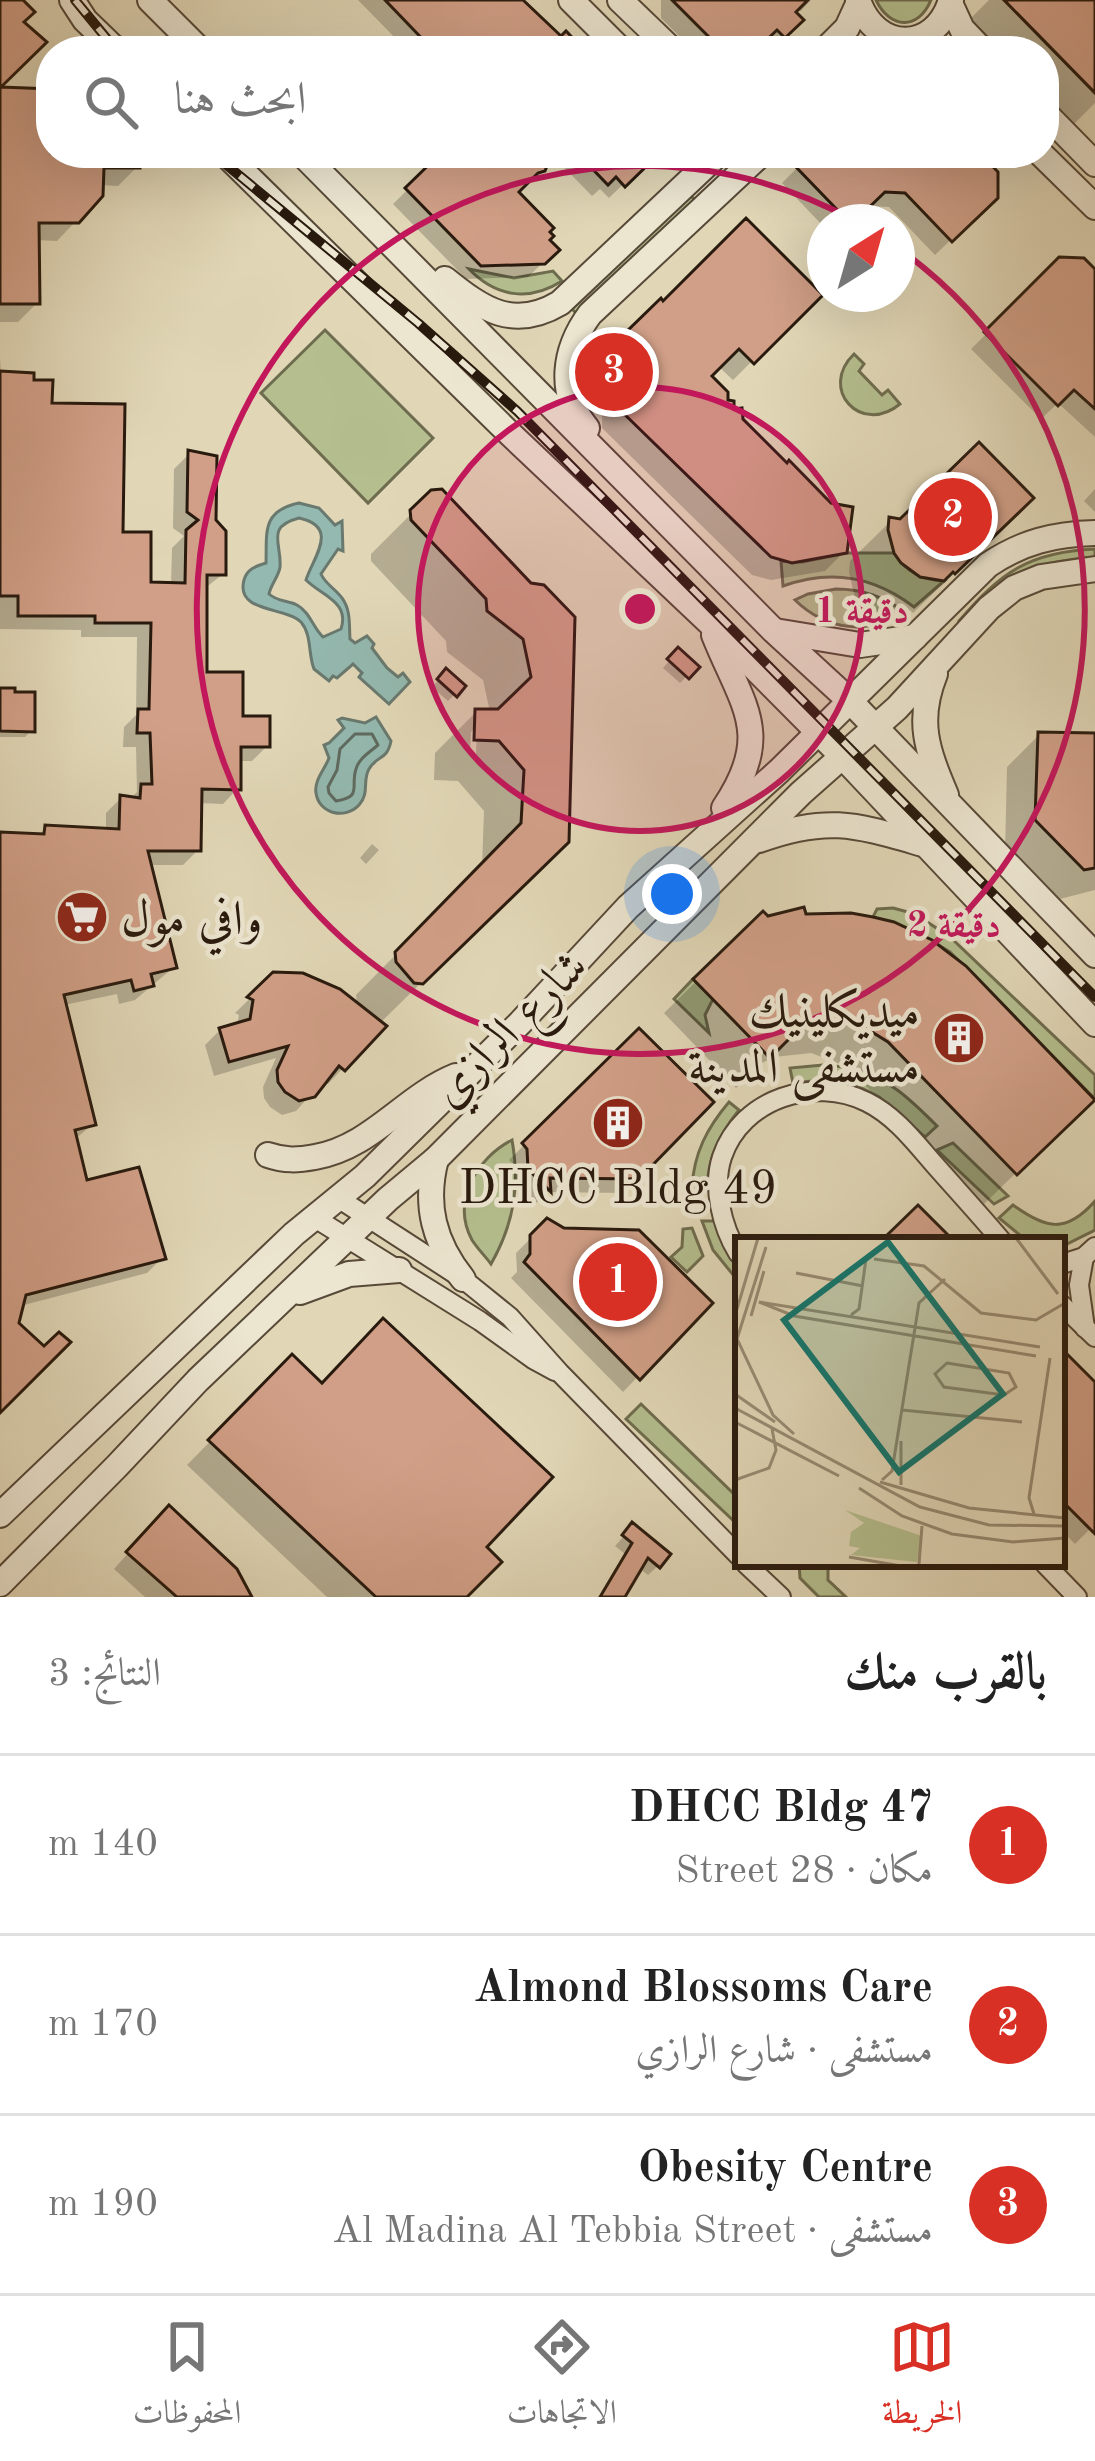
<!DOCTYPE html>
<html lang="ar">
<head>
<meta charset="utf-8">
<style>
	:root { --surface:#fff; --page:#f6f6f6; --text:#222; --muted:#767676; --line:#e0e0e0; --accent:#d93025 }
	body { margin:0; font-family:"Old Standard TT",Amiri,serif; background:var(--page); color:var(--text); direction:rtl }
	.compass { position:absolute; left:807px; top:204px; width:108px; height:108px; border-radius:50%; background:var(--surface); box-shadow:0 12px 48px #0002; rotate:37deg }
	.you { position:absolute; left:672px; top:894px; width:42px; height:42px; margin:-30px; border:9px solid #fff; border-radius:50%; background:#1a73e8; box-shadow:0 0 0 18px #1a73e833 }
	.badge { display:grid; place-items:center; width:78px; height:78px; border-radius:50%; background:var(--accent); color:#fff; font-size:39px; font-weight:700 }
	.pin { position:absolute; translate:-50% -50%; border:6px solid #fff; box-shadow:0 3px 12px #0006 }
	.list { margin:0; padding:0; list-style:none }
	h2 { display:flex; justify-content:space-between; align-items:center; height:156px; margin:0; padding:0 48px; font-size:51px }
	h2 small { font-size:39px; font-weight:400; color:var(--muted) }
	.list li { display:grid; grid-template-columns:78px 1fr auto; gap:36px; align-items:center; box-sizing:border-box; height:180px; padding:0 48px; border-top:3px solid var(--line) }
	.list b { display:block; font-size:45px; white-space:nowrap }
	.list p { margin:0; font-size:39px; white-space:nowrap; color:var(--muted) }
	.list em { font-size:39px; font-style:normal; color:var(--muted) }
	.icon { flex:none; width:66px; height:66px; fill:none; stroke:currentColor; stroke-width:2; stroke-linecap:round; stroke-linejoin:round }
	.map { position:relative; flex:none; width:1095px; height:1597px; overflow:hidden; direction:ltr }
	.search { position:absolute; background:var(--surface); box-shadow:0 12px 48px #0002; left:36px; right:36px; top:36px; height:132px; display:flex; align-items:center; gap:30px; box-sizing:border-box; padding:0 42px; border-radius:48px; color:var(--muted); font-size:45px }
	.sheet { height:696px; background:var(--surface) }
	nav { display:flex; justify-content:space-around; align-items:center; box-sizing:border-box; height:168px; border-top:3px solid var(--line); background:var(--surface); font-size:33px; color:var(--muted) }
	nav a { display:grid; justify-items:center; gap:6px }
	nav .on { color:var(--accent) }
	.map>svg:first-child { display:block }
	.green { fill:#b4be8e; stroke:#6e6c4e; stroke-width:3 }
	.water { fill:#94b9b0; stroke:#69796f; stroke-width:3; fill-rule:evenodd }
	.shadow { fill:#0003; fill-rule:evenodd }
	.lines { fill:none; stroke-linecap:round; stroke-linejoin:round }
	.shore { stroke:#5e6a5f; stroke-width:3 }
	.building { fill:#d19f87; stroke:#291a0e; stroke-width:3 }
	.minor-casing { stroke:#574938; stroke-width:22 }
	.tertiary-casing { stroke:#574938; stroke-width:28 }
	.minor { stroke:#ece5d0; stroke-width:18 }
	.tertiary { stroke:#ece5d0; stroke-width:24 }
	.rail-casing { stroke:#291a0e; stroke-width:10 }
	.rail { stroke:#ece5d0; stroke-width:6; stroke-dasharray:18; stroke-linecap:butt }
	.ring { fill:none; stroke:#c2185b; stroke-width:6 }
	.labels { text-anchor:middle; stroke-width:9; stroke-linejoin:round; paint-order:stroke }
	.poi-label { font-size:48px; fill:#291a0e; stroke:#ece5d0; text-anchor:start }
	.street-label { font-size:48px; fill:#291a0e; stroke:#ece5d0 }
	.inset-road { fill:none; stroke:#978b73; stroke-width:3 }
	.view { fill:#0f766e; fill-opacity:0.15; stroke:#0f766e; stroke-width:6 }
	.inset-edge { fill:none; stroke:#291a0e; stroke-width:6 }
	.centre { fill:#c2185b; stroke:#ece5d0; stroke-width:6 }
	.ring-label { font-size:36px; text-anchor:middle; font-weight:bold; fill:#c2185b; stroke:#ece5d0; stroke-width:9; stroke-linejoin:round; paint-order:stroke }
</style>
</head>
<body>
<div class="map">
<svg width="1095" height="1597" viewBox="0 0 1095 1597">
	<rect width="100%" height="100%" fill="#e1d7b7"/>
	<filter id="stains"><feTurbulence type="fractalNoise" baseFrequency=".00167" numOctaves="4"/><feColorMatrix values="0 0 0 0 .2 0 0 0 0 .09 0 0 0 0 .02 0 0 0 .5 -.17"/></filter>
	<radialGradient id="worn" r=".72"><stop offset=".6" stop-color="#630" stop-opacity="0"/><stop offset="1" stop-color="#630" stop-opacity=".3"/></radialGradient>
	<g class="green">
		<path d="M 876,0 L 931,0 C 918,31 890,29 876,0 Z"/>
		<polygon points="690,195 696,201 577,314 572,309"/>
		<path d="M 469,269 L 514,278 L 553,271 L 562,281 C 529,302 496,297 469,269 Z"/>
		<polygon points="325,330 433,438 368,503 261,393"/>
		<path d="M 854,354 L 864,364 L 859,371 L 882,395 L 888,390 L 900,404 C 861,436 818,389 854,354 Z"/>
		<path d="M 1095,549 L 1095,557 C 1021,563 1015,576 964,626 L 959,621 C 1001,572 1029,552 1095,549 Z"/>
		<path d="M 847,553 L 894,553 C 906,572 922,580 944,581 L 914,607 C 874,576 830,569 783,586 L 781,561 L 802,562 Z"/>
		<path d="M 836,589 C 863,589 884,597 906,613 C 868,635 827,631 795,600 L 808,594 Z"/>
		<polygon points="893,908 915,914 950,937 1095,1075 1095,1099 950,952 914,930 873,917 877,909"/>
		<polygon points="693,979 713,999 705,1015 709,1033 674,999"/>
		<polygon points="823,1065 845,1067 843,1082 822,1080 793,1083 790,1068"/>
		<path d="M 852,1068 C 889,1078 911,1100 937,1126 L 925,1137 L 879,1097 L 850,1082 Z"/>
		<path d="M 729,1102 L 739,1110 C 719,1135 708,1157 707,1189 L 692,1187 C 694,1153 707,1128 729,1102 Z"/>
		<path d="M 512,1140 C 520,1185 514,1224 491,1264 C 485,1256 477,1248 472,1240 C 451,1201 477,1158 512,1140 Z"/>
		<polygon points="953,1143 1008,1196 994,1204 937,1150"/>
		<path d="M 1095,1201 L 1095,1230 L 1065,1245 L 1062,1245 L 1062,1240 L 1026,1240 L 999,1218 L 1013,1205 C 1046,1229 1066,1234 1095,1201 Z"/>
		<polygon points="702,1221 715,1221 738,1260 738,1272 734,1276 713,1250"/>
		<polygon points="692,1228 703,1256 687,1272 671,1257 682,1247 683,1229"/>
		<polygon points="641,1404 738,1498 738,1525 626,1419"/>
		<polygon points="799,1564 828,1564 828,1580 846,1597 819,1597 800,1578"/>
	</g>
	<g class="water">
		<path d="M 299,503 L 319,508 L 335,525 L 342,521 L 343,551 L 338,549 L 321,574 C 326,585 335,588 342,598 C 351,610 349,625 350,639 L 355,643 L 367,636 L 374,644 L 372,648 L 387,668 L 398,677 L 403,673 L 410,682 L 389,704 L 359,677 L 362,673 L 353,664 L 337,678 L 333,676 L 329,681 L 314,669 C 308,654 312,635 301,622 C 287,607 235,613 244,580 C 247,569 256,566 266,563 C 267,533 261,511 299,503 ZM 299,518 C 341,527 312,559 306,580 C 322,596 350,602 341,629 L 323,637 C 313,628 310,612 297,605 C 287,600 278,602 269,594 C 271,584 279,576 280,567 C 282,543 265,527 299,518 Z"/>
		<path d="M 376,717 L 391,741 C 387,761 377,755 369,769 C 362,781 370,793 359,805 C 345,820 319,814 316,793 C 314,780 325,769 329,758 L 324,745 L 329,743 L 344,728 L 338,720 L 342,718 L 365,723 Z"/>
	</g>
	<g class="shadow">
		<polygon points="358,0 520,0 561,40 581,51 408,51"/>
		<polygon points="661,0 811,0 801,11 790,10 799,20 768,51 760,42 755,51 694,51 661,18"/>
		<polygon points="989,0 1095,0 1095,103 1062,136 1044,122 1044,51 974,51 959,30"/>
		<polygon points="0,90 51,92 51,153 137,153 137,167 118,186 100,185 76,221 57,241 36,240 37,303 18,322 0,322"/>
		<polygon points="445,153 652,153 652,156 609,198 600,189 592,196 552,155 528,184 515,192 556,250 528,277 466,279 393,204"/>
		<polygon points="812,153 976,153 995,197 935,255 889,207 866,206 850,222 825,222 825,228 782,183"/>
		<polygon points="1061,260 1095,274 1095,437 1058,403 1041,419 971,349"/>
		<polygon points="819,295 733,380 718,366 707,376 725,403 844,552 825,571 771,580 752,575 602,428 603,360 661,303"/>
		<polygon points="0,358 1,374 49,406 148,585 171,586 172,548 184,536 173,528 174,469 189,454 213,521 223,574 204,589 204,675 240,719 267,746 252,761 238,761 238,788 223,804 198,803 198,850 183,865 149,865 174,967 135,1000 119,1004 117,994 64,1005 93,1124 74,1140 85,1184 162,1258 147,1273 20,1306 0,1408 0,835 38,836 46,828 106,831 106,813 121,798 130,799 137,792 136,747 123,747 124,727 136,715 137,637 81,637 81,630 0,629"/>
		<polygon points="1095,489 1095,512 1084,501"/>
		<path d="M 432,493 L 530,586 L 566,841 L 379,1024 L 383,1026 L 328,1084 L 323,1081 L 296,1111 L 282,1115 L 270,1107 L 264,1098 L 263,1087 L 276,1058 L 214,1076 L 205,1045 L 220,1030 L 237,1025 L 239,1015 L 235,1013 L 274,975 L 357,1006 L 356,995 L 482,867 L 484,811 L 458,781 L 434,780 L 435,753 L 476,712 L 490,712 L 483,680 L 447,652 L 446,641 L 371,561 L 371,554 ZM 477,726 L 476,755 L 470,755 L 471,732 Z"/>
		<polygon points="891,521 989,539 913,613 910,610 900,620 879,617 860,604 854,594 849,572 850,561"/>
		<polygon points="678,651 696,667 680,683 663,668"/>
		<polygon points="446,672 462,687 448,701 432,687"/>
		<polygon points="0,692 32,730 25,737 0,737"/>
		<polygon points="1039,735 1095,736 1095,890 1052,901 1005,853 1007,767"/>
		<polygon points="372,844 379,850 366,864 360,858"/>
		<polygon points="763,916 767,919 803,917 1091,1099 983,1205 846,1066 811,1053 774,1057 762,1063 736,1088 664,1013"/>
		<polygon points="639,1032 710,1102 621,1193 547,1192 534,1205 514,1185 514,1165 509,1160"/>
		<polygon points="547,1222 709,1303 623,1392 511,1278 517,1272 516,1253"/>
		<polygon points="1062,1354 1095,1387 1095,1524 1075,1544 1062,1531"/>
		<polygon points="292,1358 483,1548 463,1597 327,1597 187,1465"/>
		<polygon points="154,1524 249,1597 145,1597 114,1569"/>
		<polygon points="633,1526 658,1566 648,1575 639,1568 621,1597 599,1597 625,1554 615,1546"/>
	</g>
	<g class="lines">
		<path class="shore" d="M 355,734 L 372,734 L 378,745 C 370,752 359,758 356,769 C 350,787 363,797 336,801 L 329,793 L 328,787 L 337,770 L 340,749 Z"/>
	</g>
	<g class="building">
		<polygon points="0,0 23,0 35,12 24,22 47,42 1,87 51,89 51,153 140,153 140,168 104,168 103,196 79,223 39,223 40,304 0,304"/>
		<polygon points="385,0 523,0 561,36 566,31 585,51 434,51"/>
		<polygon points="672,0 808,0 796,12 804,20 785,38 777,30 755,51 729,51 717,38 714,42"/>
		<polygon points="1004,0 1095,0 1095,93"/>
		<polygon points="441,153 552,153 545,171 538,173 519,192 554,228 550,232 554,236 550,240 560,250 545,264 481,266 405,188"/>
		<polygon points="577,153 660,153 625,187 616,177 608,185"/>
		<polygon points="808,153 980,153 998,172 998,198 952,242 905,193 885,192 854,222 849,222 795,166"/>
		<polygon points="746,218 823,295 754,364 739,349 712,376 728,392 728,400 734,401 734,409 742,408 743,419 787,463 789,460 831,503 853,507 847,553 792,563 771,557 619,409 620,338 661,298 663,301"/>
		<polygon points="1059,257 1084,258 1095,269 1095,409 1074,390 1058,406 984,332"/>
		<polygon points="0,371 34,373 34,380 53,380 52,403 125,404 123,532 151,532 151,582 185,583 186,530 198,520 187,512 188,450 217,456 216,520 226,531 226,575 207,575 207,672 243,672 243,716 270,716 270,747 241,747 241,790 202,789 201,851 148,851 177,968 151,974 154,986 134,991 131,980 64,995 96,1125 75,1130 87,1180 139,1167 166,1259 26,1295 19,1323 44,1346 59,1332 71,1342 0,1413 0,832 44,834 45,825 119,829 120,795 140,798 141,784 152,784 150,733 137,733 138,709 149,709 151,623 95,623 95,616 18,616 18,596 0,596"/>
		<polygon points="979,442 1034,498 955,574 953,572 944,581 920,577 901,563 894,553 888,530 889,517 900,519"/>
		<polygon points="442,489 531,583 544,585 575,617 569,842 423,984 414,983 396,962 395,952 521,823 524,770 499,741 474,740 475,709 498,709 531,677 523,639 487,611 486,599 411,520 410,510 431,490"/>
		<polygon points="678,647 700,667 689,679 667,659"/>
		<polygon points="446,668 466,686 457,697 437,679"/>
		<polygon points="0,688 15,688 15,692 35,692 35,732 0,731"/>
		<polygon points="1038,732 1095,733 1095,868 1084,870 1035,820"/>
		<polygon points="804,907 806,914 851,913 873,917 894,922 932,940 966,966 1095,1100 1017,1175 888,1042 867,1029 844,1022 808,1026 797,1031 770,1058 693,979 763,911 768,916"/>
		<polygon points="273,972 303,973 340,989 387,1026 345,1071 339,1066 315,1097 299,1101 285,1092 278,1082 277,1070 288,1046 229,1062 219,1028 250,1019 253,1000 247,997"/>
		<polygon points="639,1028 714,1102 639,1179 550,1178 551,1192 528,1169 527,1149 522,1143"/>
		<polygon points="918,1205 953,1240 882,1240"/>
		<polygon points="547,1218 564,1228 639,1230 713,1303 640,1380 524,1262 530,1254 530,1235"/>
		<polygon points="383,1318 553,1477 487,1547 502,1562 467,1597 376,1597 208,1440 292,1354 322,1383"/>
		<polygon points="1062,1349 1095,1382 1095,1534 1062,1501"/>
		<polygon points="169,1505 237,1569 252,1597 177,1597 126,1552"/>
		<polygon points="632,1522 671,1554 660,1568 648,1558 625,1597 600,1597 632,1543 622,1535"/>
	</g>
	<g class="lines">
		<g class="minor-casing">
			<g id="minor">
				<polyline points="338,1198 463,1279 510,1317 560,1373 738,1555"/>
				<polyline points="315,1218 480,1321 533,1359 555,1371"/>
				<path d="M 738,1253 C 722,1227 712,1187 722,1157 C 742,1098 814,1076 867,1102 C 895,1116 914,1141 934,1164 C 956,1189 979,1214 1001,1240"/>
				<polyline points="1084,1257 1079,1285 1085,1328"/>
				<polyline points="1062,1264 1084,1257 1095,1247"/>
				<polyline points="1062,1305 1095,1337"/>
				<polyline points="746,1564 781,1597"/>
				<polyline points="1045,1564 1077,1597"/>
			</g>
		</g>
		<g class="tertiary-casing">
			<g id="tertiary">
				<polyline points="72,0 85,20 117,51"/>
				<polyline points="150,0 201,51"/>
				<polyline points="571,0 622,51"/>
				<polyline points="620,0 673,51"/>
				<path d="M 858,0 C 875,52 935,54 951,0"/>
				<polyline points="950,3 962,29 983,51"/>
				<polyline points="824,51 847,28 859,2"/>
				<polyline points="1044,112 1095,164"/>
				<polyline points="224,153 506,430 709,622 842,756 1095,1024"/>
				<polyline points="301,153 774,631 850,701 1095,955"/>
				<polyline points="1040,153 1095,207"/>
				<path d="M 445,279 C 482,309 513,331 560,303 L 719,153"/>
				<path d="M 587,428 C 557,393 564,349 590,314 L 762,153"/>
				<polyline points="775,631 860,645 915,637"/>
				<path d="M 714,635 C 743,707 774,734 724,808"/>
				<path d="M 935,674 C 916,721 927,750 946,795"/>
				<path d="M 759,840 C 828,815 856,825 923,844"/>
				<path d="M 268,1155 C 285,1161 298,1160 315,1157 C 372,1147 404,1097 456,1076"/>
				<path d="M 436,1159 C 424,1205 434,1243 463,1279"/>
				<polyline points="300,1292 349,1274 399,1270"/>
				<path d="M 0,1515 L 294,1234 L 365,1176 L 520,1023 L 628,907 L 779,771 L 988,565 C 1022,542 1054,534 1095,533"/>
				<polyline points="0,1584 117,1466 198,1380 388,1199 436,1159 801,793 897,708 989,608 1014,588 1041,577 1095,569"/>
			</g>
		</g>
		<use href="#minor" class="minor"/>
		<use href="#tertiary" class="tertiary"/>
		<g class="rail-casing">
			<g id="rail">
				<polyline points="75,0 117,51"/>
				<polyline points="212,153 418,323 517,411 1095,997"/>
			</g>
		</g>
		<use href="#rail" class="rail"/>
	</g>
	<circle cx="640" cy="609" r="222" fill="#c2185b" fill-opacity=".12"/>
	<g class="ring">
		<circle cx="640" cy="609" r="222"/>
		<path d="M898 248A444 444 0 1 1 855 221"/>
	</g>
	<defs>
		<g id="supermarket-disc" transform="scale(2.7)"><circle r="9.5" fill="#8f2418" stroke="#ece5d0"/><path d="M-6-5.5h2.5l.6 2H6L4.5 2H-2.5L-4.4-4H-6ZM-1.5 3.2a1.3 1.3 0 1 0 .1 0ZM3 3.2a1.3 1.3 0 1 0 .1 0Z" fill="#fff"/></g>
		<g id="building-disc" transform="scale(2.7)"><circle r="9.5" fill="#8f2418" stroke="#ece5d0"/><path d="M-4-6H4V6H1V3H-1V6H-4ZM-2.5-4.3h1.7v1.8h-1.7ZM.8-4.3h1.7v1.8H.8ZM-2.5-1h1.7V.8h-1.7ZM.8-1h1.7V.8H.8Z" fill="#fff"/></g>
	</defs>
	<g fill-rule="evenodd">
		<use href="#supermarket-disc" x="82" y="917"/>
		<use href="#building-disc" x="959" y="1038"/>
		<use href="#building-disc" x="618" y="1123"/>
	</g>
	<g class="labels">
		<g class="poi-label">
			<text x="121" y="934">وافي مول</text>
			<text x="920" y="1027" text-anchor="end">ميديكلينيك<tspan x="920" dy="55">مستشفى المدينة</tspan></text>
			<text x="618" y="1203" text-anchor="middle">DHCC Bldg 49</text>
		</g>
		<g class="street-label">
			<text transform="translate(508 1027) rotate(-45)" y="17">شارع الرازي</text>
		</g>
	</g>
	<g transform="translate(735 1237)">
		<rect width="330" height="330" fill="#e1d7b7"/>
		<path d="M 110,273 L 187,299 L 182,325 L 116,318 L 125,311 L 114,309 L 116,295 L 129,286 Z" fill="#b4be8e"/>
		<path class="inset-road" d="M 281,1 L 323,57M 31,10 L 2,102 L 38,178 L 59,197M 139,22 L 189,29 L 246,76 L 301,83 L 330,66M 61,36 L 128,49M 2,72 L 23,1M 116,78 L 124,72 L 131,22M 16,79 L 29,34M 301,119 L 59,79 L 24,65 L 305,110M 212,126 L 274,136 L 281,150 L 269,158 L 209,150 L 200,137 ZM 0,157 L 40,185M 0,171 L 185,270 L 254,288 L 330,289M 167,173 L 287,185M 0,185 L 104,239M 0,243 L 34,231 L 41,213 L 37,192M 147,243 L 157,234 L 184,66 L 210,42M 145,245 L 234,271 L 330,281M 166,248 L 166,204M 124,251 L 167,279 L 217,297 L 278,305 L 330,301M 299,277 L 294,261 L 315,121M 114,320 L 166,329M 184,327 L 187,289"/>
		<path class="view" d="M 153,5 L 268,157 L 164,235 L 49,83 Z"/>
		<rect width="330" height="330" class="inset-edge"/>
	</g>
	<circle cx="640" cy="609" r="18" class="centre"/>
	<g class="ring-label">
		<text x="862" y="622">1 دقيقة</text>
		<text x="954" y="936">2 دقيقة</text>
	</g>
	<rect width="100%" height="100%" filter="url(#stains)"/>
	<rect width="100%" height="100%" fill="url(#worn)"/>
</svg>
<svg class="compass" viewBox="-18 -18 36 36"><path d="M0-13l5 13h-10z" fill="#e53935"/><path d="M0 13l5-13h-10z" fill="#767676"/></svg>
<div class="you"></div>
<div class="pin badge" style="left:618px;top:1282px">1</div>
<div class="pin badge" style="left:953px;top:517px">2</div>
<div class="pin badge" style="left:614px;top:372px">3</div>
<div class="search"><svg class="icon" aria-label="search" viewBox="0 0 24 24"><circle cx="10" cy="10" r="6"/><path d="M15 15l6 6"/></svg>ابحث هنا</div>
</div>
<section class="sheet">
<h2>بالقرب منك<small>النتائج: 3</small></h2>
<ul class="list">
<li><span class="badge">1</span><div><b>DHCC Bldg 47</b><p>مكان · 28 Street</p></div><em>140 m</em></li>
<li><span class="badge">2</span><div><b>Almond Blossoms Care</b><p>مستشفى · شارع الرازي</p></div><em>170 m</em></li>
<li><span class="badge">3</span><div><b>Obesity Centre</b><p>مستشفى · Al Madina Al Tebbia Street</p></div><em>190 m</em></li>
</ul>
</section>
<nav>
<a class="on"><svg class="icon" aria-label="map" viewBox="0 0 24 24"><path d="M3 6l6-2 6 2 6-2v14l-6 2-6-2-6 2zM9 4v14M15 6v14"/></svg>الخريطة</a>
<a><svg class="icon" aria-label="directions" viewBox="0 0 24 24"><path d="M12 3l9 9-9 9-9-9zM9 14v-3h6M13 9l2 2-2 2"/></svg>الاتجاهات</a>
<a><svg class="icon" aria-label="saved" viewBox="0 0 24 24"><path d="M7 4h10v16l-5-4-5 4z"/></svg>المحفوظات</a>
</nav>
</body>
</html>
